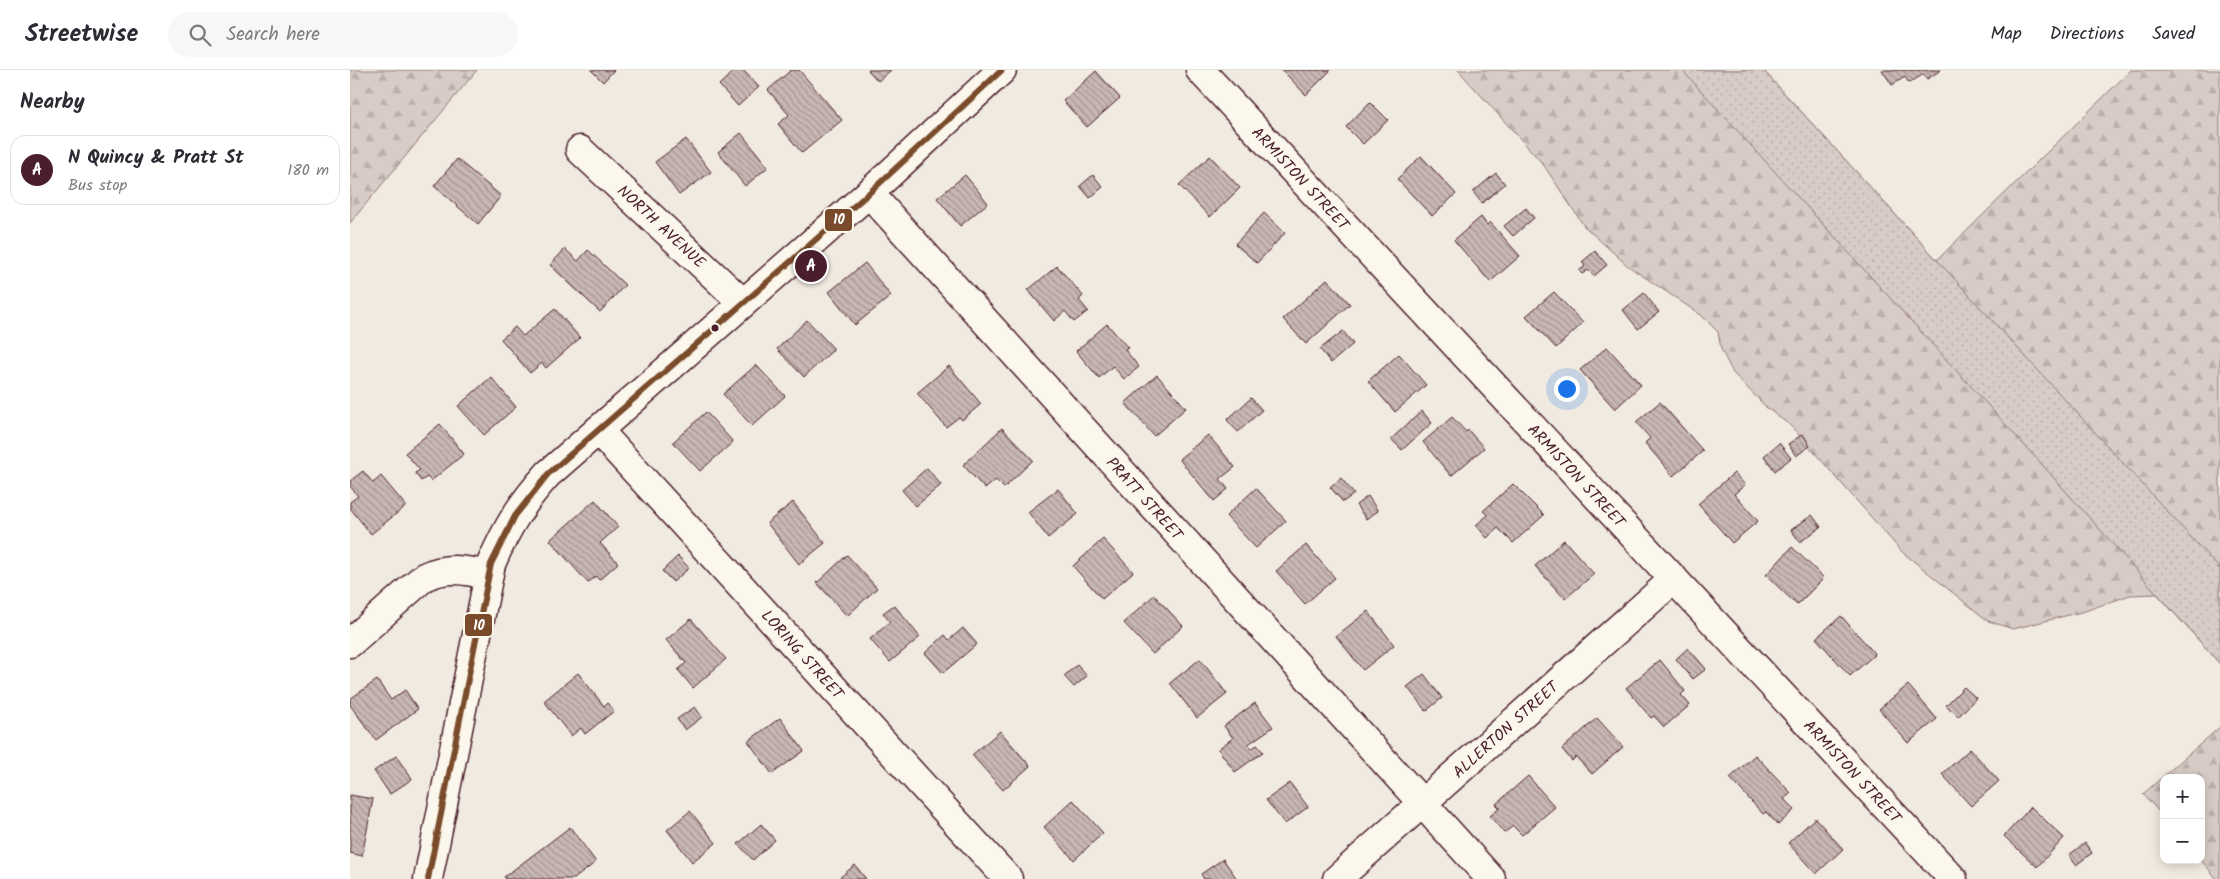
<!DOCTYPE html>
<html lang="en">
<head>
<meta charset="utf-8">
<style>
	:root { --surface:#fff; --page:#f7f7f7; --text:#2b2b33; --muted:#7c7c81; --line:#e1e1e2; --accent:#4a1f2b }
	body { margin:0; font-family:Kalam,sans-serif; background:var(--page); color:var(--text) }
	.controls { position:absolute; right:15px; bottom:15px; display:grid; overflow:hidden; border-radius:10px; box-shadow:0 2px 12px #0003 }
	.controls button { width:45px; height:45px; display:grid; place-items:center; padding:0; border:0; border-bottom:1px solid var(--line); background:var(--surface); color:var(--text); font:25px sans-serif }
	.you { position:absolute; left:1216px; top:318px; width:18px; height:18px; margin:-12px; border:4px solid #fff; border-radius:50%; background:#1a73e8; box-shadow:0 0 0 8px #1a73e833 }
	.badge { display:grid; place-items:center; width:32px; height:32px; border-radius:50%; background:var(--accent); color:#fff; font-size:16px; font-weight:700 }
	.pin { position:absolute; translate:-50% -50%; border:2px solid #fff; box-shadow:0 1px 5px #0006 }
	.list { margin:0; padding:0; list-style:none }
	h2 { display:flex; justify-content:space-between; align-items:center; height:65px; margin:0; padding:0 20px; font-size:21px }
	h2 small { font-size:16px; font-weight:400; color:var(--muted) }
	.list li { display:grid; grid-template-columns:32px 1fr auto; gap:15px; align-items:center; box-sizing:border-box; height:70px; margin:0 10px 10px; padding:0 10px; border:1px solid var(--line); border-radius:15px }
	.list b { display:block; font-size:19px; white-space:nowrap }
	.list p { margin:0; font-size:16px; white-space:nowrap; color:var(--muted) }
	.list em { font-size:16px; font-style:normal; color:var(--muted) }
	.icon { flex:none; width:28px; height:28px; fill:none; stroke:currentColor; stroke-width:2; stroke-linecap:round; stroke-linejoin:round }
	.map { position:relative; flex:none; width:1870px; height:809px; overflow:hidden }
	header { display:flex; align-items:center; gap:30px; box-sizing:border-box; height:70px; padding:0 25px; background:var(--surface); border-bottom:1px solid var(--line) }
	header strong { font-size:24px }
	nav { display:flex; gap:28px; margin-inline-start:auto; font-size:18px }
	.search { width:350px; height:45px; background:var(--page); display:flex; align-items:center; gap:12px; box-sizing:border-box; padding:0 18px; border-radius:28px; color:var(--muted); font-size:19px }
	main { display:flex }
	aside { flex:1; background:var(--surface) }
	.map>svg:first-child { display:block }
	.forest { fill:url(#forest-firs); stroke:#917678 }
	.park { fill:url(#park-dots); stroke:#917678 }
	.building { fill:url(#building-back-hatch); stroke:#4a1f2b }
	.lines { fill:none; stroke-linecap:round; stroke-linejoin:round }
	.street-casing { stroke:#4a1f2b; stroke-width:31 }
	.secondary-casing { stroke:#4a1f2b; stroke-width:31 }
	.street { stroke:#fbf7ec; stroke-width:28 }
	.secondary { stroke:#fbf7ec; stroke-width:28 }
	.bus-1-casing { stroke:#fbf7ec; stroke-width:10 }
	.bus-1 { stroke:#7a4b2a; stroke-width:6 }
	.bus-dot { fill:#4a1f2b; stroke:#fbf7ec; stroke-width:2 }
	.labels { text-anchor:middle; stroke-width:4; stroke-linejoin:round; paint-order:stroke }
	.street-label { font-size:16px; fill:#4a1f2b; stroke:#fbf7ec }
	.line-badge { stroke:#fbf7ec; stroke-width:2 }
	.badge-label { font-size:14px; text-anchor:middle; font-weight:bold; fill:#fff }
</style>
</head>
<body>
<header>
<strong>Streetwise</strong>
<div class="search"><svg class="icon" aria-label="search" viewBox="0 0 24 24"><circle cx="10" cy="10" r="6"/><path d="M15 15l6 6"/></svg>Search here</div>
<nav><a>Map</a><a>Directions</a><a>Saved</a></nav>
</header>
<main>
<aside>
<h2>Nearby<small></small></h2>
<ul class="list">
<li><span class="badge">A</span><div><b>N Quincy &amp; Pratt St</b><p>Bus stop</p></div><em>180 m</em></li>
</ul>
</aside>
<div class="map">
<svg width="1870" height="809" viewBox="0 0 1870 809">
	<defs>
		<pattern id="forest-firs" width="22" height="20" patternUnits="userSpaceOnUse" patternTransform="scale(1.25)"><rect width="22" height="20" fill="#d8ccc6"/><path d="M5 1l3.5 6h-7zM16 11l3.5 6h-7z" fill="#bbafaa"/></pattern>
		<pattern id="park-dots" width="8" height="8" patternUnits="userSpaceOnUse" patternTransform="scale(1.25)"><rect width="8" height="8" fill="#d8ccc6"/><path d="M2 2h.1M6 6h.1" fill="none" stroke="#bbafaa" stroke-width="1.8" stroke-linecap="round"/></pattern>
		<pattern id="building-back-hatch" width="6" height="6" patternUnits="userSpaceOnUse" patternTransform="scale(1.25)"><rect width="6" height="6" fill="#c8b8b3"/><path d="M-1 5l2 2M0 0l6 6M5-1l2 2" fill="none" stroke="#a49592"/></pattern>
	</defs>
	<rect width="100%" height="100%" fill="#f0eae0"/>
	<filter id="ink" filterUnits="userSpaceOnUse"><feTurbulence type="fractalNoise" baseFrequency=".02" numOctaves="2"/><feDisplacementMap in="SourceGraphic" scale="10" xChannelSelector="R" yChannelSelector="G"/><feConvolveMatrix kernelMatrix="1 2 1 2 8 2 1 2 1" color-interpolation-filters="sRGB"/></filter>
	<g filter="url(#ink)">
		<g class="forest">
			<polygon points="0,0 127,0 0,153"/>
			<polygon points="1108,0 1413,0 1587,190 1781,0 1870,0 1870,594 1807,524 1780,525 1735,541 1663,559 1638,551 1551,481 1441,356 1417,338 1383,303 1371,279 1368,262 1351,245 1278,196 1234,156 1193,94"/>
			<polygon points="1870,657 1870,809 1867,809 1851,790 1851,708 1814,708 1814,747 1793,724"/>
		</g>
		<polygon class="park" points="1332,0 1413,0 1870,499 1870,594 1687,389"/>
		<g class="building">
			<polygon points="241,0 264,0 253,12"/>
			<polygon points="385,0 393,0 409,17 388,36 369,15"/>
			<polygon points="441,0 449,0 492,50 452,83 428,54 439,45 418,20"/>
			<polygon points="518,0 541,0 528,11"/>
			<polygon points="932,0 981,0 956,25"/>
			<polygon points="1532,0 1591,0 1577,9 1574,4 1559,13 1555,7 1542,15"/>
			<polygon points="746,1 770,28 737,57 713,31"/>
			<polygon points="1020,32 1038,50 1013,74 996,57"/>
			<polygon points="391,63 418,97 395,116 368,82"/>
			<polygon points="336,69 361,102 329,125 305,92"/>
			<polygon points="860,86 890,118 860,147 829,115"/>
			<polygon points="1071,86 1106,124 1082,146 1047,109"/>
			<polygon points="107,89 151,126 128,154 84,116"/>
			<polygon points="1146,103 1155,114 1132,133 1123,122"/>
			<polygon points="615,105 638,133 610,156 587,128"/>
			<polygon points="743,105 753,117 740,128 730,116"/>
			<polygon points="1176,138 1184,148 1163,166 1154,156"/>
			<polygon points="914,143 935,163 907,193 885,174"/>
			<polygon points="1131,147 1137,155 1140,152 1170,186 1140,212 1104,170"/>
			<polygon points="215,179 228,191 238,180 275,215 250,242 200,195"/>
			<polygon points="1245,181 1257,195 1244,206 1238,200 1232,204 1229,201 1235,196 1232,192"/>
			<polygon points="515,193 541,226 505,255 479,222"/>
			<polygon points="707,196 733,226 729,230 738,241 724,252 715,241 704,251 678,220"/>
			<polygon points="977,209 1000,234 956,274 933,249"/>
			<polygon points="1204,222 1233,253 1206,278 1176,246"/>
			<polygon points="1294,223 1309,242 1288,259 1273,240"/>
			<polygon points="205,239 230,268 196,298 192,293 180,303 151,269 165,257 173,266"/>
			<polygon points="457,250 484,279 454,307 427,279"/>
			<polygon points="757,254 778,278 775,280 789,297 774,309 763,296 749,308 726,281"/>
			<polygon points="993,261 1003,274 981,293 970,279"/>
			<polygon points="1257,277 1291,315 1265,339 1230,300"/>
			<polygon points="1049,284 1076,315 1045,342 1018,311"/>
			<polygon points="406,295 435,326 402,356 373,324"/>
			<polygon points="599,296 631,334 612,350 609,347 596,357 567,323"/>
			<polygon points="807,305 836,338 804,366 775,333"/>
			<polygon points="141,307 166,337 134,365 108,336"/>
			<polygon points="901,328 912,340 888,362 877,350"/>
			<polygon points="1310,332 1353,381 1323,406 1295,373 1300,368 1286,352"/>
			<polygon points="1072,341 1082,353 1052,380 1041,369"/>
			<polygon points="356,342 383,372 350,401 323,372"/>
			<polygon points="1102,347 1116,362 1118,360 1134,378 1101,406 1073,372"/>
			<polygon points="90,354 114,384 81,411 77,407 71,411 65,403 70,400 55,383"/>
			<polygon points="652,358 683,390 654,418 646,410 635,419 613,395"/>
			<polygon points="1453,364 1460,376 1446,386 1438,374"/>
			<polygon points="858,365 885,397 870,409 878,419 864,431 829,389"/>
			<polygon points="1429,373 1441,388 1425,401 1414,386"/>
			<polygon points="577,398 591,415 566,436 552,420"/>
			<polygon points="13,401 23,413 31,406 56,436 21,464 0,438 0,432 8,426 0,416 0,411"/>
			<polygon points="1384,403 1395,415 1384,424 1408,451 1382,473 1348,434"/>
			<polygon points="991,408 1004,424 993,432 980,417"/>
			<polygon points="1163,414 1194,445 1163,473 1148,458 1137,468 1126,455 1138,445 1133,441"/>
			<polygon points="906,418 936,451 906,478 876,446"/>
			<polygon points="708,419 728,444 698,468 678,442"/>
			<polygon points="1018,426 1028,441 1016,449 1006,435"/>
			<polygon points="245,430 268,457 250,473 268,493 249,510 246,506 238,513 200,470"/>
			<polygon points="443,432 475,473 449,494 417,453"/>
			<polygon points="1462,445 1471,457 1450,472 1441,460"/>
			<polygon points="753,469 783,502 752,529 723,496"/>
			<polygon points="1214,470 1244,504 1215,529 1185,496"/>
			<polygon points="956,475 985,508 955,534 926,501"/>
			<polygon points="1442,477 1474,508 1447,535 1416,505"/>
			<polygon points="497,485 527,518 497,546 467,513"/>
			<polygon points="328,486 339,498 323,512 312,501"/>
			<polygon points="804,525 833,556 803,584 774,553"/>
			<polygon points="544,535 570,567 540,592 520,569 540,552 533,543"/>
			<polygon points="1018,541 1044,575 1013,600 986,566"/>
			<polygon points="1491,546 1525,584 1500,606 1466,568"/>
			<polygon points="341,549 376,589 343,618 328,600 336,593 316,570"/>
			<polygon points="613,558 627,574 593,603 575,583 595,565 599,570"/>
			<polygon points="1338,578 1356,599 1343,609 1326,589"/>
			<polygon points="850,589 877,624 847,648 820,613"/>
			<polygon points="1310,590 1335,621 1331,625 1340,635 1314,657 1304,646 1301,648 1276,618"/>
			<polygon points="727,595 737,606 724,617 714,606"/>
			<polygon points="228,603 254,636 257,633 264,641 235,664 231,658 221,666 194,631"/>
			<polygon points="1074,604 1092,628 1076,641 1057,617"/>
			<polygon points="27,610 41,630 55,620 68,639 26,670 0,635 0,629"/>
			<polygon points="1558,615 1587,649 1558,673 1529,639"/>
			<polygon points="1614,617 1626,628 1608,647 1596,635"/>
			<polygon points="905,633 923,657 897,675 901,679 907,675 913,682 885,702 868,679 883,668 874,656"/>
			<polygon points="345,637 352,647 335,660 327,649"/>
			<polygon points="430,648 454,681 422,704 398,671"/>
			<polygon points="1247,648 1273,677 1242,704 1226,687 1222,691 1212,679"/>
			<polygon points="650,661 680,696 653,720 622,685"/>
			<polygon points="1620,679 1649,711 1621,736 1592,704"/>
			<polygon points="1405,685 1441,723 1434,729 1444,740 1428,755 1416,742 1413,744 1380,708"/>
			<polygon points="46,686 62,709 40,724 24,701"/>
			<polygon points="1178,706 1205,737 1172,765 1163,756 1154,763 1140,746 1150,738 1146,734"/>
			<polygon points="940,713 958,737 935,754 916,730"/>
			<polygon points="0,725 23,729 12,786 0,783"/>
			<polygon points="723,730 753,763 724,790 694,757"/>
			<polygon points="1681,737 1714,768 1687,797 1654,766"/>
			<polygon points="340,741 366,773 342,792 317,760"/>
			<polygon points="1465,748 1493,779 1466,804 1438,773"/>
			<polygon points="411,754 425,770 403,790 388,774"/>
			<polygon points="220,757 246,792 224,809 156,809 154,807"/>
			<polygon points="1735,773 1742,783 1726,795 1719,785"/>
			<polygon points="873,789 887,809 854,809 851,804"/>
			<polygon points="505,795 516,809 488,809"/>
		</g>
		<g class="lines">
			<g class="street-casing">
				<g id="street">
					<polyline points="850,0 1603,809"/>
					<polyline points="230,80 393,233"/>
					<polyline points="519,123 1141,809"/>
					<polyline points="248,360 658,809"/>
					<polyline points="987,809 1324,509"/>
				</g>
			</g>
			<g class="secondary-casing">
				<g id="secondary">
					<path d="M 0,573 L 74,507 C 96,496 115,500 138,505"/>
					<path d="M 78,809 L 141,494 C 157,457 171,434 198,404 L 519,123 L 652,0"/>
				</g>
			</g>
			<use href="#street" class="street"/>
			<use href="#secondary" class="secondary"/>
			<g class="bus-1-casing">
				<polyline id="bus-1" points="78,809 141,494 165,446 198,404 519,123 652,0"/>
			</g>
			<use href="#bus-1" class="bus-1"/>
		</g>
	</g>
	<circle class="bus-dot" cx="365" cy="258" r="4.5"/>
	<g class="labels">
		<g class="street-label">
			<text transform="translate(951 108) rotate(47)" y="6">ARMISTON STREET</text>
			<text transform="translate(312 156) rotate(43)" y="6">NORTH AVENUE</text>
			<text transform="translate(1227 405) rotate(47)" y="6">ARMISTON STREET</text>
			<text transform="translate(795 428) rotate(48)" y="6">PRATT STREET</text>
			<text transform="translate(453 584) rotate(48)" y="6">LORING STREET</text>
			<text transform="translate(1155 659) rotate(-42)" y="6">ALLERTON STREET</text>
			<text transform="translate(1503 701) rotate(47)" y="6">ARMISTON STREET</text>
		</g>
	</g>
	<g class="line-badge">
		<rect x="474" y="138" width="29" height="24" rx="5" fill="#7a4b2a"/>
		<rect x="114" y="543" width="29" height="24" rx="5" fill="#7a4b2a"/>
	</g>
	<g class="badge-label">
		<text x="489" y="154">10</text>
		<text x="129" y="560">10</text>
	</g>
</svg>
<div class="controls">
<button>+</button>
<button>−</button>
</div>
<div class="you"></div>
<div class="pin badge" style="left:461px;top:196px">A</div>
</div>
</main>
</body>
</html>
